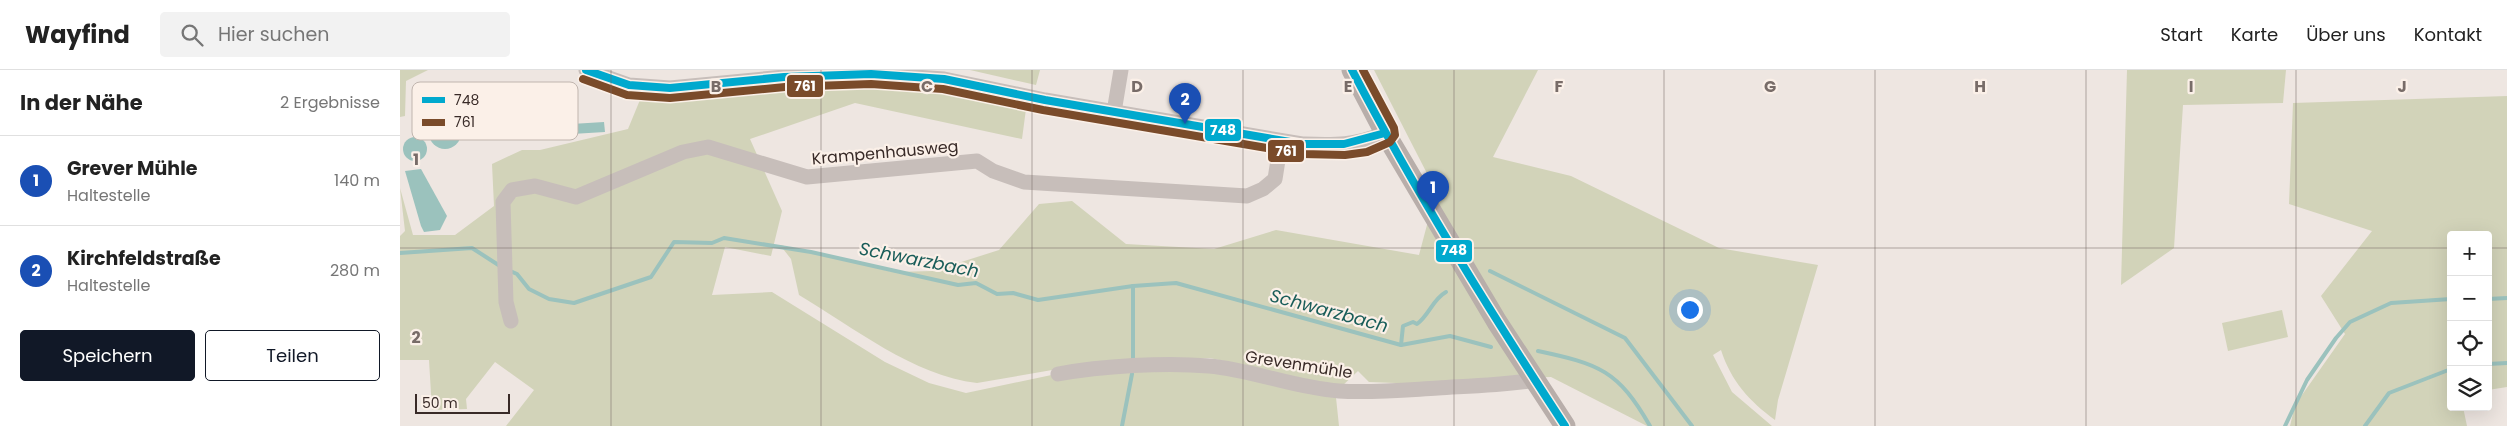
<!DOCTYPE html>
<html lang="de">
<head>
<meta charset="utf-8">
<style>
	:root { --surface:#fff; --page:#f2f2f2; --text:#222; --muted:#767676; --line:#e0e0e0; --accent:#111827 }
	body { margin:0; font-family:Poppins,sans-serif; background:var(--page); color:var(--text) }
	.controls { position:absolute; right:15px; bottom:15px; display:grid; overflow:hidden; border-radius:5px; box-shadow:0 5px 20px #0002 }
	.controls button { width:45px; height:45px; display:grid; place-items:center; padding:0; border:0; border-bottom:1px solid var(--line); background:var(--surface); color:var(--text); font:25px sans-serif }
	.scale { position:absolute; left:15px; bottom:12px; width:95px; box-sizing:border-box; padding-left:5px; border:2px solid #382a27; border-top:0; font-size:14px; line-height:18px; white-space:nowrap; color:#382a27; -webkit-text-stroke:4px #fbf0e8; paint-order:stroke }
	.you { position:absolute; left:1289px; top:239px; width:18px; height:18px; margin:-12px; border:4px solid #fff; border-radius:50%; background:#1a73e8; box-shadow:0 0 0 8px #1a73e833 }
	.badge { display:grid; place-items:center; width:32px; height:32px; border-radius:50%; background:var(--accent); color:#fff; font-size:16px; font-weight:700 }
	.pin { position:absolute; translate:-50% -41px; filter:drop-shadow(0 1px 2px #0008) }
	.pin::after { content:''; position:absolute; top:26px; width:18px; height:15px; background:inherit; clip-path:polygon(0 0,100% 0,50% 100%) }
	.list { margin:0; padding:0; list-style:none }
	h2 { display:flex; justify-content:space-between; align-items:center; height:65px; margin:0; padding:0 20px; font-size:21px }
	h2 small { font-size:16px; font-weight:400; color:var(--muted) }
	.list li { display:grid; grid-template-columns:32px 1fr auto; gap:15px; align-items:center; box-sizing:border-box; height:90px; padding:0 20px; border-top:1px solid var(--line) }
	.list b { display:block; font-size:19px; white-space:nowrap }
	.list p { margin:0; font-size:16px; white-space:nowrap; color:var(--muted) }
	.list em { font-size:16px; font-style:normal; color:var(--muted) }
	.actions { display:flex; gap:10px; padding:15px 20px }
	.actions a { flex:1; padding:11px 0; border:1px solid var(--accent); border-radius:5px; text-align:center; font-size:18px; color:var(--accent) }
	.actions .main { background:var(--accent); color:#fff }
	.icon { flex:none; width:28px; height:28px; fill:none; stroke:currentColor; stroke-width:2; stroke-linecap:round; stroke-linejoin:round }
	.map { position:relative; flex:none; width:2107px; height:356px; overflow:hidden }
	header { display:flex; align-items:center; gap:30px; box-sizing:border-box; height:70px; padding:0 25px; background:var(--surface); border-bottom:1px solid var(--line) }
	header strong { font-size:24px }
	nav { display:flex; gap:28px; margin-inline-start:auto; font-size:18px }
	.search { width:350px; height:45px; background:var(--page); display:flex; align-items:center; gap:12px; box-sizing:border-box; padding:0 18px; border-radius:5px; color:var(--muted); font-size:19px }
	main { display:flex }
	aside { flex:1; background:var(--surface) }
	.map>svg:first-child { display:block }
	.green { fill:#d2d3b9 }
	.water { fill:#9bc2bd }
	.lines { fill:none; stroke-linecap:round; stroke-linejoin:round }
	.stream { stroke:#9bc2bd; stroke-width:4 }
	.street { stroke:#c7beba; stroke-width:15 }
	.secondary { stroke:#b8aeaa; stroke-width:21 }
	.bus-1-casing { stroke:#fbf0e8; stroke-width:11 }
	.bus-2-casing { stroke:#fbf0e8; stroke-width:11 }
	.bus-1 { stroke:#00a9ce; stroke-width:8 }
	.bus-2 { stroke:#7a4b2a; stroke-width:8 }
	.grid { fill:none; stroke:#786c68; stroke-width:1; stroke-opacity:0.55 }
	.labels { text-anchor:middle; stroke-width:4.5; stroke-linejoin:round; paint-order:stroke }
	.street-label { font-size:16px; fill:#382a27; stroke:#fbf0e8 }
	.water-label { font-size:18px; font-style:italic; fill:#195d59; stroke:#fbf0e8 }
	.key { fill:#fbf0e8; stroke:#c0b5ae; stroke-width:1 }
	.key-label { font-size:14px; fill:#382a27 }
	.grid-label { font-size:16px; text-anchor:middle; font-weight:bold; fill:#786c68; stroke:#fbf0e8; stroke-width:4.5; stroke-linejoin:round; paint-order:stroke }
	.line-badge { stroke:#fbf0e8; stroke-width:2 }
	.badge-label { font-size:14px; text-anchor:middle; font-weight:bold; fill:#fff }
</style>
</head>
<body>
<header>
<strong>Wayfind</strong>
<div class="search"><svg class="icon" aria-label="search" viewBox="0 0 24 24"><circle cx="10" cy="10" r="6"/><path d="M15 15l6 6"/></svg>Hier suchen</div>
<nav><a>Start</a><a>Karte</a><a>Über uns</a><a>Kontakt</a></nav>
</header>
<main>
<aside>
<h2>In der Nähe<small>2 Ergebnisse</small></h2>
<ul class="list">
<li><span class="badge" style="background:#1a4fb4">1</span><div><b>Grever Mühle</b><p>Haltestelle</p></div><em>140 m</em></li>
<li><span class="badge" style="background:#1a4fb4">2</span><div><b>Kirchfeldstraße</b><p>Haltestelle</p></div><em>280 m</em></li>
</ul>
<div class="actions"><a class="main">Speichern</a><a>Teilen</a></div>
</aside>
<div class="map">
<svg width="2107" height="356" viewBox="0 0 2107 356">
	<rect width="100%" height="100%" fill="#eee6e1"/>
	<g class="green">
		<polygon points="0,0 28,0 6,11 5,46 0,47"/>
		<polygon points="570,0 640,0 636,15"/>
		<path d="M 974,0 L 1138,0 L 1093,87 L 1171,106 L 1319,178 L 1418,195 L 1378,330 L 1375,350 C 1349,331 1331,311 1321,280 L 1313,285 L 1332,322 L 1372,356 L 1247,356 L 1151,307 L 1086,309 L 1049,315 L 969,312 L 958,301 L 941,317 L 810,288 L 681,295 L 577,313 C 514,306 453,257 399,225 L 391,189 L 380,175 L 493,202 L 533,201 L 599,180 L 639,134 L 672,131 L 726,174 L 814,179 L 876,160 L 1019,185 L 1036,121 Z"/>
		<polygon points="1727,0 1886,0 1883,33 1783,35 1774,178 1721,215"/>
		<polygon points="478,9 626,39 622,69 455,33 350,69 382,141 371,186 325,177 312,225 372,222 485,292 529,313 566,323 680,299 769,292 935,318 939,356 106,356 134,320 95,292 66,329 67,339 32,340 29,290 0,290 0,166 5,161 0,118 13,165 55,165 94,136 92,94 122,80 140,80 228,59 242,25 364,14"/>
		<polygon points="2107,26 2107,317 2088,320 2088,165 2051,165 2051,337 2063,337 2067,356 1890,356 1895,335 1945,264 1921,226 1972,161 1889,134 1893,33"/>
		<polygon points="1882,240 1888,267 1828,281 1822,253"/>
	</g>
	<g class="water">
		<circle cx="45" cy="63" r="16"/>
		<polygon points="204,52 205,62 139,66 139,56"/>
		<circle cx="15" cy="79" r="12"/>
		<polygon points="21,99 47,146 40,160 24,162 21,156 5,101"/>
	</g>
	<g class="lines">
		<g class="stream">
			<polyline points="0,183 72,178 100,196"/>
			<polyline points="108,200 117,204 129,219 149,229 174,233 251,207 274,172 312,173 324,168 411,182 558,215 576,213 597,224 613,223 638,230 733,216 776,213 1001,275 1050,266 1091,277"/>
			<polyline points="1090,201 1225,268 1292,356"/>
			<polyline points="733,216 733,288"/>
			<polyline points="2088,229 2107,228"/>
			<path d="M 1001,275 L 1003,256 L 1013,252 L 1017,254 C 1029,245 1033,229 1046,222"/>
			<path d="M 1138,281 C 1199,294 1218,300 1250,356"/>
			<polyline points="2088,294 2107,293"/>
			<polyline points="722,356 732,304"/>
			<polyline points="1885,356 1907,310 1936,268 1950,252 1991,233 2051,229"/>
			<polyline points="1965,356 1989,323 2051,299"/>
		</g>
		<g class="street">
			<path d="M 186,0 L 229,15 L 270,18 L 384,7 L 471,4 L 544,9 L 645,30 L 902,74 C 934,75 955,76 985,63"/>
			<polyline points="714,42 721,0"/>
			<polyline points="111,251 106,232 103,132 112,120 135,116 176,127 283,82 308,77 407,107 577,91 593,101 624,112 847,126 863,119 875,109 881,71"/>
			<path d="M 658,304 C 701,296 765,292 809,296 C 853,300 895,318 939,321 C 972,323 1004,320 1038,318 C 1070,316 1103,315 1136,310"/>
		</g>
		<polyline class="secondary" points="952,0 985,63 1097,252 1165,356"/>
		<g class="bus-1-casing">
			<g id="bus-1">
				<polyline points="186,0 229,15 270,18 384,7 471,4 544,9 645,30 902,74 944,74 985,63"/>
				<path d="M 952,0 C 1016,123 1089,240 1165,356"/>
			</g>
		</g>
		<g class="bus-2-casing">
			<polyline id="bus-2" points="183,9 227,25 270,28 385,17 471,14 543,19 643,40 902,84 945,85 967,82 990,72 995,65 994,58 963,0"/>
		</g>
		<use href="#bus-1" class="bus-1"/>
		<use href="#bus-2" class="bus-2"/>
	</g>
	<path class="grid" d="M 211,0 L 211,356M 421,0 L 421,356M 632,0 L 632,356M 843,0 L 843,356M 1054,0 L 1054,356M 1264,0 L 1264,356M 1475,0 L 1475,356M 1686,0 L 1686,356M 1896,0 L 1896,356M 0,178 L 2051,178M 2088,178 L 2107,178"/>
	<g class="labels">
		<g class="street-label">
			<text transform="translate(485 82) rotate(-5)" y="6">Krampenhausweg</text>
			<text transform="translate(899 294) rotate(9)" y="6">Grevenmühle</text>
		</g>
		<g class="water-label">
			<text transform="translate(519 190) rotate(11)" y="6">Schwarzbach</text>
			<text transform="translate(929 241) rotate(15)" y="6">Schwarzbach</text>
		</g>
	</g>
	<rect x="12" y="12" width="166" height="58" rx="8" class="key"/>
	<rect x="22" y="27" width="23" height="6" fill="#00a9ce"/>
	<rect x="22" y="49" width="23" height="7" fill="#7a4b2a"/>
	<g class="key-label">
		<text x="54" y="35">748</text>
		<text x="54" y="57">761</text>
	</g>
	<g class="grid-label">
		<text x="316" y="22">B</text>
		<text x="527" y="22">C</text>
		<text x="737" y="22">D</text>
		<text x="948" y="22">E</text>
		<text x="1159" y="22">F</text>
		<text x="1370" y="22">G</text>
		<text x="1580" y="22">H</text>
		<text x="1791" y="22">I</text>
		<text x="2002" y="22">J</text>
		<text x="16" y="95">1</text>
		<text x="16" y="273">2</text>
	</g>
	<g class="line-badge">
		<rect x="386" y="4" width="38" height="24" rx="5" fill="#7a4b2a"/>
		<rect x="804" y="48" width="38" height="24" rx="5" fill="#00a9ce"/>
		<rect x="867" y="69" width="38" height="24" rx="5" fill="#7a4b2a"/>
		<rect x="1035" y="169" width="38" height="24" rx="5" fill="#00a9ce"/>
	</g>
	<g class="badge-label">
		<text x="405" y="21">761</text>
		<text x="823" y="65">748</text>
		<text x="886" y="86">761</text>
		<text x="1054" y="185">748</text>
	</g>
</svg>
<div class="controls">
<button>+</button>
<button>−</button>
<button><svg class="icon" aria-label="locate" viewBox="0 0 24 24"><circle cx="12" cy="12" r="6"/><path d="M12 2v4M12 18v4M2 12h4M18 12h4"/></svg></button>
<button><svg class="icon" aria-label="layers" viewBox="0 0 24 24"><path d="M12 4l9 5-9 5-9-5zM3 14l9 5 9-5"/></svg></button>
</div>
<div class="scale">50 m</div>
<div class="you"></div>
<div class="pin badge" style="left:1033px;top:142px;background:#1a4fb4">1</div>
<div class="pin badge" style="left:785px;top:54px;background:#1a4fb4">2</div>
</div>
</main>
</body>
</html>
